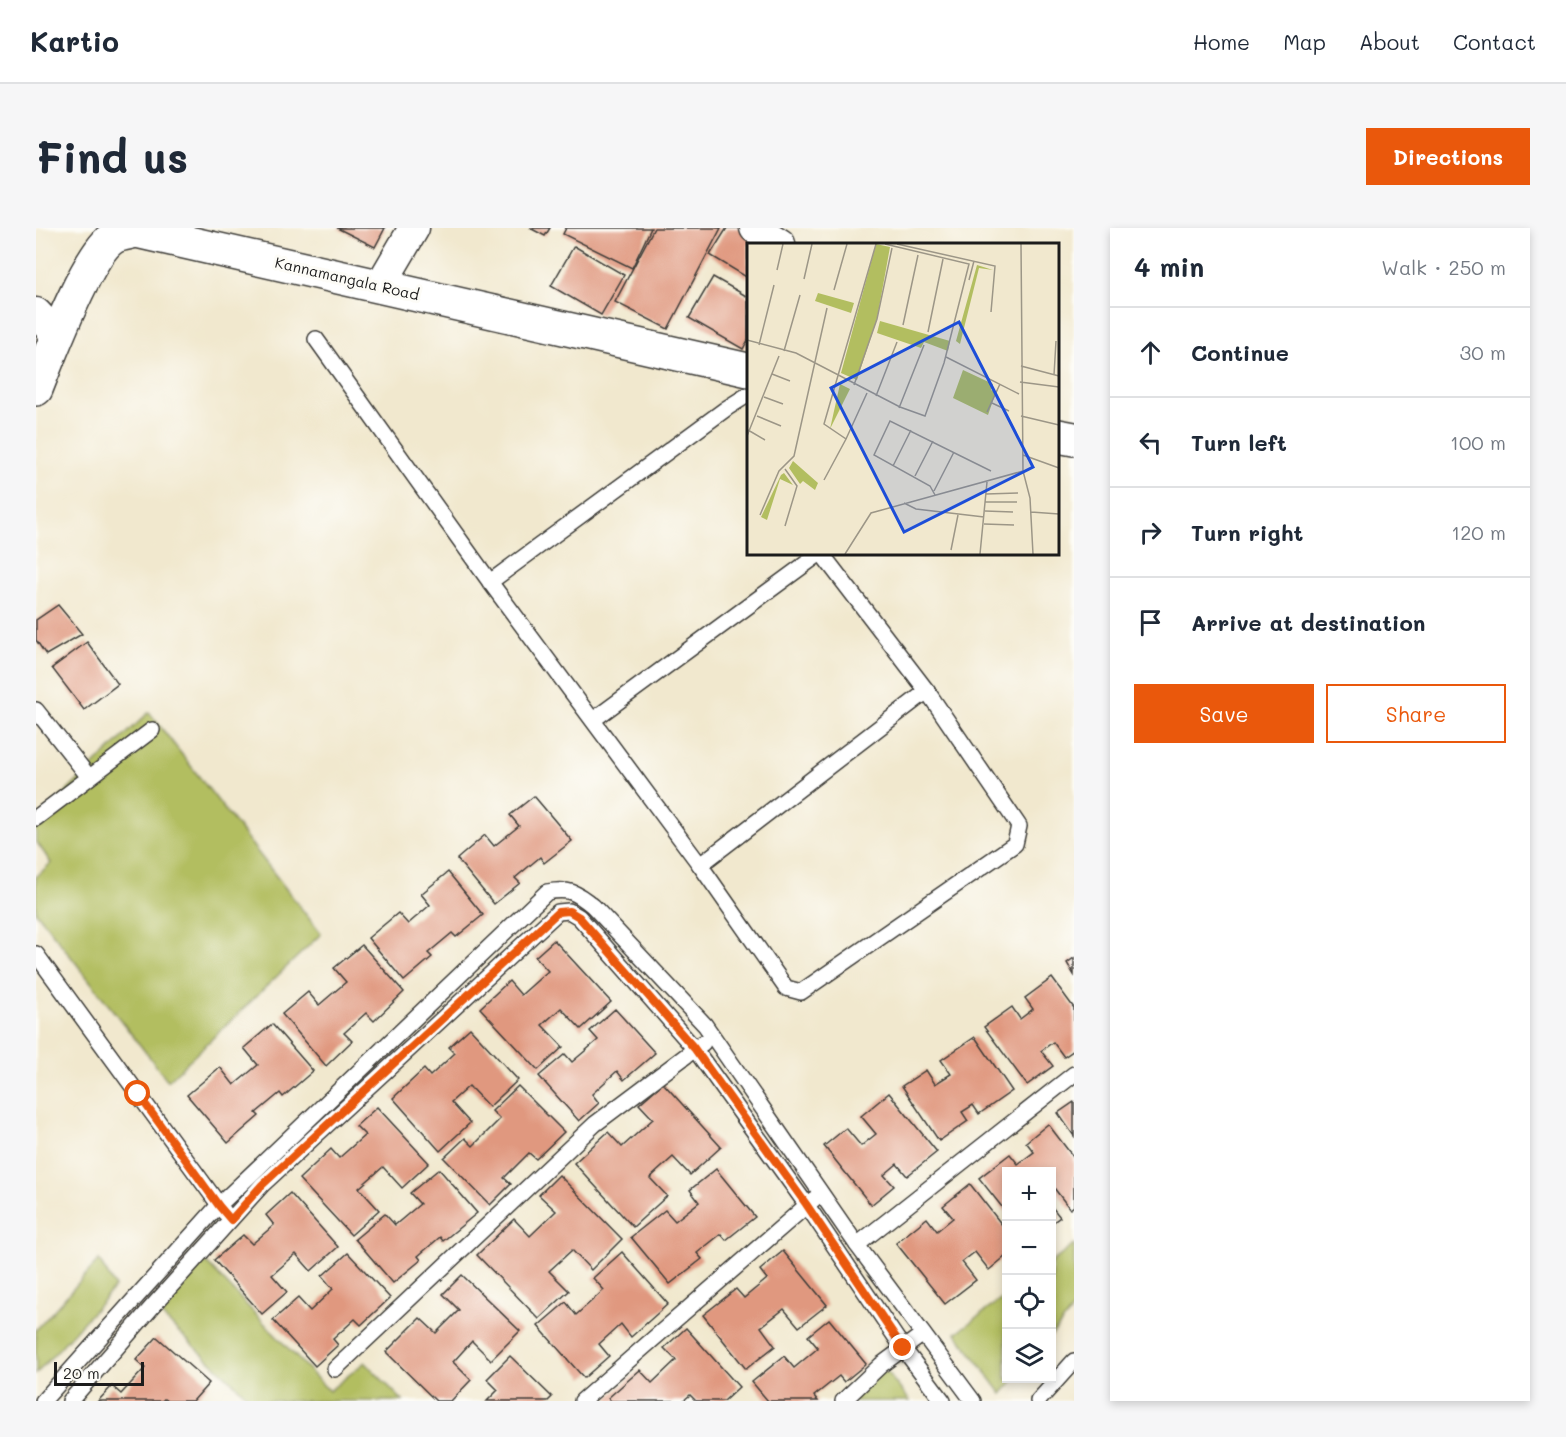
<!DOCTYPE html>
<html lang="en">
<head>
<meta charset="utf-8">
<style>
	:root { --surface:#fff; --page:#f6f6f7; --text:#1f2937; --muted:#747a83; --line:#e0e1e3; --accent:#ea580c }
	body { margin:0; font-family:Mali,sans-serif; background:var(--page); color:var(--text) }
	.controls { position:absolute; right:18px; bottom:18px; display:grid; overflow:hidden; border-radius:0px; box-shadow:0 3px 9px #0003 }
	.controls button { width:54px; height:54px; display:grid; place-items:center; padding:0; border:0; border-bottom:2px solid var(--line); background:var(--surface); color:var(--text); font:30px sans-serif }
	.scale { position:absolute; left:18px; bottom:15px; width:90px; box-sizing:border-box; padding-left:6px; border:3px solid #1c1c1c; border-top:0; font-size:16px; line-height:21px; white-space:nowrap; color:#1c1c1c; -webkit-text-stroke:4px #fdfcf7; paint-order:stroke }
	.stop { position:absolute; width:18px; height:18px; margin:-14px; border:4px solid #ea580c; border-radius:50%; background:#fff }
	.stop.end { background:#ea580c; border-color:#fff; box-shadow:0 2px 6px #0008 }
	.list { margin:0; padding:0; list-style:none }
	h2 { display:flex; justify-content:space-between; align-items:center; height:78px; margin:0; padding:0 24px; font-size:26px }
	h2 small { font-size:20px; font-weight:400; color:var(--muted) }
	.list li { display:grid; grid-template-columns:39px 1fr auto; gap:18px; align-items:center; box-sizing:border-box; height:90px; padding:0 24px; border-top:2px solid var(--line) }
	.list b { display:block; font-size:22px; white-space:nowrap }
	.list em { font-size:20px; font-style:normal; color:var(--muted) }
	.actions { display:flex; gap:12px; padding:18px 24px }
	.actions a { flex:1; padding:14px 0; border:2px solid var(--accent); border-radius:0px; text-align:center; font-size:21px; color:var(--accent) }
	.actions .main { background:var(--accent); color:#fff }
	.icon { flex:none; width:33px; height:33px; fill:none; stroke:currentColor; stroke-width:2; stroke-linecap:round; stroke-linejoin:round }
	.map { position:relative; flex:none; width:1038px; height:1173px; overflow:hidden; border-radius:0px }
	header { display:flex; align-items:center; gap:36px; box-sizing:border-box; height:84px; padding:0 30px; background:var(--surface); border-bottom:2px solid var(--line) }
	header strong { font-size:28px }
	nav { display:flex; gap:33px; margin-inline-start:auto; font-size:21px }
	.intro { display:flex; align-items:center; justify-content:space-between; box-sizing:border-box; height:144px; padding:0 36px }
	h1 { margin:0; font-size:42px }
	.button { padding:15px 27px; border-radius:0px; background:var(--accent); color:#fff; font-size:21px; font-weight:700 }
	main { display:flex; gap:36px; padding:0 36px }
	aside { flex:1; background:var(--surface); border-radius:0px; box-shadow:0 3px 9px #0003 }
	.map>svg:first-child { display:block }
	.green { fill:#b2be60; stroke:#676d3e; stroke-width:1.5 }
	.building { fill:#e0987f }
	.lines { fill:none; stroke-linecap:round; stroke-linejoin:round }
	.service-casing { stroke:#3c3b37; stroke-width:18 }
	.minor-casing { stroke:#3c3b37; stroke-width:33 }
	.secondary-casing { stroke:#3c3b37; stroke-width:36 }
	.service { stroke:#fff; stroke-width:15 }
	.minor { stroke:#fff; stroke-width:30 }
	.secondary { stroke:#fff; stroke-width:33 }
	.route { stroke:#ea580c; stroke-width:8 }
	.labels { text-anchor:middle; stroke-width:6; stroke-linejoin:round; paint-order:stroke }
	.street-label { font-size:15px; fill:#1c1c1c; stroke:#fdfcf7 }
	.inset-road { fill:none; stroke:#9c9687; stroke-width:1.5 }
	.view { fill:#1d4ed8; fill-opacity:0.15; stroke:#1d4ed8; stroke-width:3 }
	.inset-edge { fill:none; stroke:#1c1c1c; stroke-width:3 }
</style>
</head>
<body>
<header>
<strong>Kartio</strong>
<nav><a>Home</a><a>Map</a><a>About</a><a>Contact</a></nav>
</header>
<div class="intro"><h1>Find us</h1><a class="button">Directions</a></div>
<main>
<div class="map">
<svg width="1038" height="1173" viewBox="0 0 1038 1173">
	<rect width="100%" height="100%" fill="#fdfcf7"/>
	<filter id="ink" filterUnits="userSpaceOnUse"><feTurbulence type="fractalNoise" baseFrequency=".0167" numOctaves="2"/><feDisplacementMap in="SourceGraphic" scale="12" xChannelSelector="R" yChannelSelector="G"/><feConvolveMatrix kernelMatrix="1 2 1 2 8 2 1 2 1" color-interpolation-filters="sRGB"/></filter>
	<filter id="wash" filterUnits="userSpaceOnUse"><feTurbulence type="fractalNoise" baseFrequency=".008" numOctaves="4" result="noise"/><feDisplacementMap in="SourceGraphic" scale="24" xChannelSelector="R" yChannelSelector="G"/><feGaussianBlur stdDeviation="1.35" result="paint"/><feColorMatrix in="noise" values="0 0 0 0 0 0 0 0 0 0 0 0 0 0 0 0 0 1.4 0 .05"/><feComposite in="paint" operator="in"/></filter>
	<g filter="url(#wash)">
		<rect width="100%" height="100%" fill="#f1e8ce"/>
		<g class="green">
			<polygon points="113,484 285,706 132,853 0,684 0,649 15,635 0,613 0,593"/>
			<polygon points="1038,1017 1038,1080 1016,1107 1016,1034"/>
			<polygon points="163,1027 293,1163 329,1134 367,1173 217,1173 116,1079"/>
			<polygon points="63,1032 79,1059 0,1146 0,1102"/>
			<polygon points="970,1068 970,1150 979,1151 966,1166 920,1105"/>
			<polygon points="845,1137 874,1173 809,1173"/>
		</g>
		<g id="blocks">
			<g class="building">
				<polygon points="301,0 349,0 339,19"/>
				<polygon points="494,0 514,0 509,8"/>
				<polygon points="530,0 615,0 596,40 527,6"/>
				<polygon points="618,0 685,0 632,101 579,74"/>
				<polygon points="691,0 705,0 732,16 712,16 712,50 674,27"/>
				<polygon points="538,18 588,47 565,87 515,58"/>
				<polygon points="677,49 712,69 712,112 707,121 653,90"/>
				<polygon points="22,377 46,406 10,427 0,412 0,392"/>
				<polygon points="51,414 82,456 48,482 16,440"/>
				<polygon points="498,568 536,613 508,635 504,629 479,650 484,655 458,676 421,631 449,607 458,618 483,598 474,587"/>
				<polygon points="412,644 447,687 420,709 416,705 392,725 396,729 368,753 332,710 362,685 372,696 394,677 385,666"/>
				<polygon points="518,712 575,774 545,801 525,780 506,797 527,819 502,842 444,780 473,753 485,767 512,743 499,729"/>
				<polygon points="326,717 368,764 338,793 330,785 308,805 316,813 290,838 246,786 272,764 283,777 310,754 298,740"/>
				<polygon points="1038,730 1038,747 1031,735"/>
				<polygon points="1016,750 1038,780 1038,822 1028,829 1017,814 1005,823 1017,838 991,857 948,799 976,779 984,791 997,781 989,770"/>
				<polygon points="579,781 619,825 588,852 581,843 556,866 563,875 543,893 503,848 529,826 536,834 562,812 554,803"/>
				<polygon points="236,796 277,843 247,869 244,865 220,885 223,888 192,915 151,867 184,839 198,857 222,837 208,820"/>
				<polygon points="434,800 482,852 453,879 433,858 415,874 434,895 404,923 357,870 388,841 394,848 419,825 413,819"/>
				<polygon points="939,809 976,863 943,886 937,877 926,884 932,893 903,913 866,858 890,842 899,856 915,846 905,832"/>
				<polygon points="627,855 685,919 654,947 637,929 614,950 631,968 597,999 538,935 572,904 586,919 617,891 603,876"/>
				<polygon points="482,858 528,904 500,931 493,925 468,950 475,956 454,977 408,930 429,910 437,918 464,891 456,883"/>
				<polygon points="853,865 901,924 871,948 861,936 848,947 858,958 835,977 788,918 810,900 825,918 840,906 825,888"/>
				<polygon points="1038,874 1038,908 1022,885"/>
				<polygon points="341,879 393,935 366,960 347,939 323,960 343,982 315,1007 263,951 295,921 303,930 329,907 320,898"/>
				<polygon points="1012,896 1038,930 1038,978 1034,981 1018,960 1016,962 1016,944 970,944 970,984 943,950 974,926 982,936 998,924 990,914"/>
				<polygon points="403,941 441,985 407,1013 404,1009 382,1028 385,1032 357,1055 319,1011 349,986 359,997 384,976 374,965"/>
				<polygon points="680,941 719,989 690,1012 685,1006 661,1025 666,1031 634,1056 595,1009 629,982 639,993 663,974 654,962"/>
				<polygon points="523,947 586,1011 555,1042 536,1022 513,1043 533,1063 503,1091 441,1027 478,991 494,1008 520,983 503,967"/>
				<polygon points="934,956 970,1002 970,1028 953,1042 939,1024 926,1034 940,1052 909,1076 860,1015 891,990 901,1003 917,990 907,978"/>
				<polygon points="254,965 302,1019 275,1043 260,1026 236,1047 251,1064 226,1086 178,1032 207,1007 216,1016 238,997 230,987"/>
				<polygon points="1016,979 1024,989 1016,995"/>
				<polygon points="747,1023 791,1077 763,1099 748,1081 725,1099 739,1118 710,1141 667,1087 700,1061 708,1070 731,1051 724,1042"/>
				<polygon points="586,1024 632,1076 595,1109 585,1096 563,1116 573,1128 548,1150 502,1098 530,1074 540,1087 568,1062 557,1050"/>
				<polygon points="312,1025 354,1070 325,1097 319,1091 297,1111 302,1117 279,1138 237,1092 262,1070 274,1083 297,1061 286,1048"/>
				<polygon points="426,1047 484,1103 455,1132 436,1113 417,1134 435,1152 415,1173 400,1173 350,1124 384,1090 400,1105 423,1082 407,1066"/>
				<polygon points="793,1091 830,1136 808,1154 803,1148 778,1168 782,1173 732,1173 716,1154 748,1128 758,1140 782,1120 772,1108"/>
				<polygon points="650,1100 703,1159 688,1173 660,1173 654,1167 647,1173 575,1173 572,1170 604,1142 616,1155 640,1132 628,1120"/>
				<polygon points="121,1109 173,1155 157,1173 131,1173 128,1171 126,1173 62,1173 76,1158 85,1166 109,1140 100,1132"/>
				<polygon points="474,1128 516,1169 512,1173 451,1173 462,1162 451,1151"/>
			</g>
		</g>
	</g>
	<g filter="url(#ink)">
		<use href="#blocks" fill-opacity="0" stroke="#3c3b37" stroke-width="1.5"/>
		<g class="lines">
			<g class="service-casing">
				<g id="service">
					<polyline points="280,111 454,354 664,637 750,760 765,764 979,616 983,598 891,463 786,326"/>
					<polyline points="454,354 691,180 710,168"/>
					<polyline points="0,482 53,549"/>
					<polyline points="557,492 783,326"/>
					<polyline points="0,590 116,502"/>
					<polyline points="664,637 891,463"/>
					<polyline points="0,726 189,985"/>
					<polyline points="821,1017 1038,846"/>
					<polyline points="299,1141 559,896 667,815"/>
					<path d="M 7,1173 L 182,978 L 511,664 C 533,660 540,664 557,678 L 669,797 L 821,1017 L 937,1173"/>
					<polyline points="34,1173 116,1079 226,957 522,684 533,683 543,689 658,820 770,976 867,1120 907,1173"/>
					<polyline points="546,1173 778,971"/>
					<polyline points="807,1173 845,1137 887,1106"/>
					<polyline points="1002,1173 1038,1133"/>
				</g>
			</g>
			<g class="minor-casing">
				<g id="minor">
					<polyline points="719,0 744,16"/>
					<polyline points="344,58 378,0"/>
					<polyline points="0,85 21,107"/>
				</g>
			</g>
			<g class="secondary-casing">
				<g id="secondary">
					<path d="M 0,161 C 12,131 52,24 78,9 C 83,6 93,5 100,3 L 712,142"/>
					<polyline points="1022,208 1038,211"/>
				</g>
			</g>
			<use href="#service" class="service"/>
			<use href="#minor" class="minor"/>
			<use href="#secondary" class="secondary"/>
		</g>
	</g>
	<g class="lines" filter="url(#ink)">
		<polyline class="route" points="102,866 183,978 195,992 226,957 522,684 533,683 543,689 658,820 770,976 867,1120"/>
	</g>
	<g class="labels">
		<g class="street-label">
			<text transform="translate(311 51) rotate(13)" y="5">Kannamangala Road</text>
		</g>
	</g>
	<g transform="translate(711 15)">
		<rect width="312" height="312" fill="#f1e8ce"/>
		<path d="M 129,1 L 143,4 L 130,76 L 110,137 L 94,130 ZM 230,22 L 246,27 L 232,25 L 213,101 L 209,98 ZM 71,50 L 107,60 L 104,70 L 68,58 ZM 133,78 L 203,98 L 201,108 L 177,99 L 174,105 L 130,90 ZM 216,127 L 246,141 L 244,147 L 249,149 L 241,172 L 206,155 ZM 93,141 L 103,146 L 83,186 ZM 46,218 L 71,240 L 68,247 L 56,238 L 53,241 L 42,225 ZM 37,230 L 46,242 L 33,236 L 20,277 L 14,274 L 34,232 Z" fill="#b2be60"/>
		<path class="inset-road" d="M 150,1 L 248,23 L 244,69M 30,27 L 36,1M 57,36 L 65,1M 222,37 L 227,18M 87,47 L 100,1M 156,82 L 171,12M 181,89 L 196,16M 0,97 L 49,110 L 153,164 L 178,173 L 197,120 L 222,21 L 138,1M 12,102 L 27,42M 37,108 L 53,52M 199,114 L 272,151M 274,123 L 312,133M 25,131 L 43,138M 307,132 L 309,98M 273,139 L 312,144M 107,142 L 130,76 L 145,5M 129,153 L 150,99M 17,154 L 36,161M 245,160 L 262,168M 152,165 L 177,102M 240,169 L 253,141M 10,173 L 34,183M 274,173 L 312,182M 1,187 L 18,197M 0,193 L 32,113M 99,196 L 120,150M 276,212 L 312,225M 146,223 L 164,187M 38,226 L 50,243 L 38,283M 276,228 L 283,255 L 286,311M 168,233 L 186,198M 77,237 L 99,196 L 77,181 L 129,1M 187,248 L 207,209M 239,251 L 271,250M 188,252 L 183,243 L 127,212 L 143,178 L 244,228M 238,259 L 270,259M 157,260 L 169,266 L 237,274M 238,268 L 266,269M 284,269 L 312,271M 13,272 L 32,228 L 47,213 L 80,65M 237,281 L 267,282M 204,307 L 211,272M 98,311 L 124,270 L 276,228 L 274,1M 233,311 L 240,239"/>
		<path class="view" d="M 212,79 L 286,224 L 157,289 L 84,145 Z"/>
		<rect width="312" height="312" class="inset-edge"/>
	</g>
</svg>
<div class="controls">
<button>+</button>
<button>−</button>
<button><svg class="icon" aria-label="locate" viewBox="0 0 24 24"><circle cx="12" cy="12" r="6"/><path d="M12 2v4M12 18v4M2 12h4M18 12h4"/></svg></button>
<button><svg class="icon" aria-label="layers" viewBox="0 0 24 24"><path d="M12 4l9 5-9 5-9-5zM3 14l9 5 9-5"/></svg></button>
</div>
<div class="scale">20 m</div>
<div class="stop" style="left:102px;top:866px"></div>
<div class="stop end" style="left:867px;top:1120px"></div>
</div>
<aside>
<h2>4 min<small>Walk · 250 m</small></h2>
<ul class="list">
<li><svg class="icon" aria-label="ahead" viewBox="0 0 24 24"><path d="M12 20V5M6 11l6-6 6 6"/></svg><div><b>Continue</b></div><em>30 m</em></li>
<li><svg class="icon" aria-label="left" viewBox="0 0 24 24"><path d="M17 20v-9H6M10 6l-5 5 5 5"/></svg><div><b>Turn left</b></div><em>100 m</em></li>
<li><svg class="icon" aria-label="right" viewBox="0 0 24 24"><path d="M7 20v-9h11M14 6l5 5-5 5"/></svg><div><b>Turn right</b></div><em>120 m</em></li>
<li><svg class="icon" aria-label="arrive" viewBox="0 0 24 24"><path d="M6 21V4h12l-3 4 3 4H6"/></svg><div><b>Arrive at destination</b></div></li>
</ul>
<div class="actions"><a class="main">Save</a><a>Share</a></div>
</aside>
</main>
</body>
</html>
